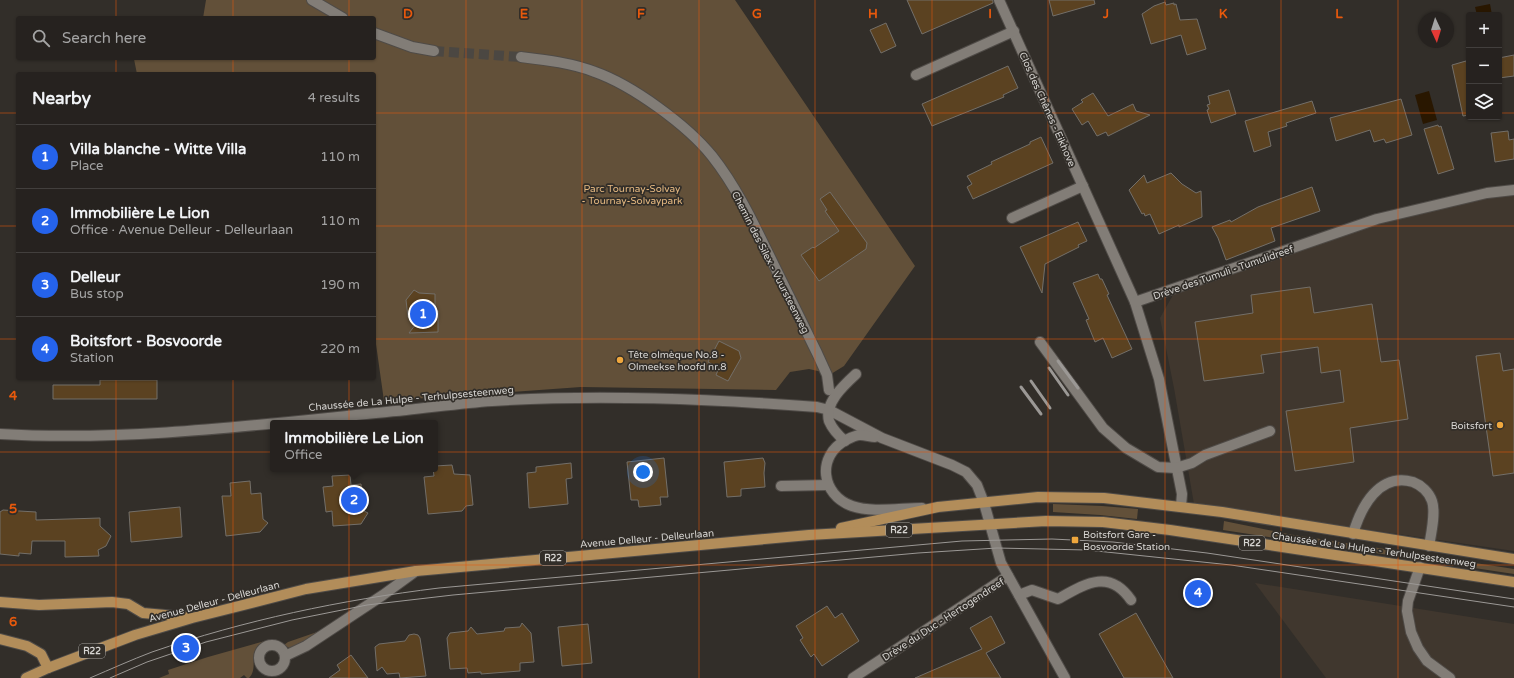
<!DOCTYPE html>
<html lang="en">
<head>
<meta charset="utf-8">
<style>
	:root { --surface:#26221f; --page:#322f2c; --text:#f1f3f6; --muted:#a4a4a4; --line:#423f3d; --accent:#2563eb }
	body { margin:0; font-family:"Varela Round",sans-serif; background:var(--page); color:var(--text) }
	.controls { position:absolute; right:12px; top:12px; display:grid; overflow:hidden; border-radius:4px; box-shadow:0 1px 3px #0004 }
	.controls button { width:36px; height:36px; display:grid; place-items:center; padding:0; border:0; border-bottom:1px solid var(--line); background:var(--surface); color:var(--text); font:20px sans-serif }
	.compass { position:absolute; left:1418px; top:12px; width:36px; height:36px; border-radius:50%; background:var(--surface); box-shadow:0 1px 3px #0004; rotate:176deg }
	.you { position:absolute; left:643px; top:472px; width:14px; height:14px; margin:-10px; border:3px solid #fff; border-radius:50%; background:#1a73e8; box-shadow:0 0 0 6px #1a73e833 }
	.badge { display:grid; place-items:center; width:26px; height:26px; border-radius:50%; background:var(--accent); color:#fff; font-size:13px; font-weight:700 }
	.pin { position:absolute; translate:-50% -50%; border:2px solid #fff; box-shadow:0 1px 4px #0006 }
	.popup { position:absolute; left:270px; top:420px; width:168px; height:52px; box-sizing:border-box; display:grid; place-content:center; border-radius:4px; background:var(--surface); filter:drop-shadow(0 1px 3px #0005); font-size:13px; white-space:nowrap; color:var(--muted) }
	.popup b { font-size:15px; color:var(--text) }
	.popup::after { content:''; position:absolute; left:50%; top:100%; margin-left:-8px; border:8px solid transparent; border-top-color:var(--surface) }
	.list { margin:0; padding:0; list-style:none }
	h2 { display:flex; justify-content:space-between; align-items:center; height:52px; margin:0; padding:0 16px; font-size:17px }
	h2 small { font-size:13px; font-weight:400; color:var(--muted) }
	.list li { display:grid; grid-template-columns:26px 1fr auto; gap:12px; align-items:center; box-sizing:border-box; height:64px; padding:0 16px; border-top:1px solid var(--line) }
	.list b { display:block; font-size:15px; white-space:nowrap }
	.list p { margin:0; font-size:13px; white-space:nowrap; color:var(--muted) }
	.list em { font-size:13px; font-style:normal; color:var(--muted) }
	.icon { flex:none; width:22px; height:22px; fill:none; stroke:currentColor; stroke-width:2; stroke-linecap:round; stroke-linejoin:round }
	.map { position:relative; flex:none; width:1514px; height:678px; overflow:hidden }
	.search { position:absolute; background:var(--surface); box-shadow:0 1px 3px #0004; left:16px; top:16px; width:360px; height:44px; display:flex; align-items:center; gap:10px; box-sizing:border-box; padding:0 14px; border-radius:4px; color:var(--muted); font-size:15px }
	.panel { position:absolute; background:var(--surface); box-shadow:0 1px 3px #0004; left:16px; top:72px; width:360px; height:308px; border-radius:4px }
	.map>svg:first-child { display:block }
	.built { fill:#40372e }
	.green { fill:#625039 }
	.water { fill:#291700 }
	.building { fill:#5b4221; stroke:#736f69 }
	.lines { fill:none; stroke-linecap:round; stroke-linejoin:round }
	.minor-tunnel { stroke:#4b4742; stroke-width:10; stroke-dasharray:10 5; stroke-linecap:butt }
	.minor-casing { stroke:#4f4b47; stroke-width:12 }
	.major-casing { stroke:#4f4b47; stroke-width:12 }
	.minor { stroke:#827d77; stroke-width:10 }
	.major { stroke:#b28d5a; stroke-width:10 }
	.tram { stroke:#9b9895; stroke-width:1 }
	.rail { stroke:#9b9895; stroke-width:3 }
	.grid { fill:none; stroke:#e8590c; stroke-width:1; stroke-opacity:0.55 }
	.poi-dot { fill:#efa73d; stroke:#322e29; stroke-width:1.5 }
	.labels { text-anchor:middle; stroke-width:3.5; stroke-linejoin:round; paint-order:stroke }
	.shield { fill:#322e29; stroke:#a5a29f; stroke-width:1 }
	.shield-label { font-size:9px; font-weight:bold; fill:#d6d4d1 }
	.street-label { font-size:10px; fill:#d6d4d1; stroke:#322e29 }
	.park-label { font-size:10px; fill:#e4b880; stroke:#322e29 }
	.poi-label { font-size:10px; fill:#d6d4d1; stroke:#322e29; text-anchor:start }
	.grid-label { font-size:13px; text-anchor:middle; font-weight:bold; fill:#e8590c; stroke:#322e29; stroke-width:3.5; stroke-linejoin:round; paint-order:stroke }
</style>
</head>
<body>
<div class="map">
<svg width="1514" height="678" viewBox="0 0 1514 678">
	<rect width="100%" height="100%" fill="#322e29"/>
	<g class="built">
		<polygon points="1514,193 1514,551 1194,504 1174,388 1160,318 1173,295 1382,221 1491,196"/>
		<polygon points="1255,583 1514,624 1514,678 1326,678"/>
	</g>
	<g class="green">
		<polygon points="206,0 735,0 915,266 844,366 831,374 809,369 790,372 776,390 581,387 384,401 374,330 374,74 137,74 134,59 374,58 374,18 203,18"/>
		<polygon points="1053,504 1102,506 1138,509 1137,519 1100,515 1053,512"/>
		<polygon points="1224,521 1288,534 1514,569 1514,574 1223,530"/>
		<polygon points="320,631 307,640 291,649 284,645 288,642"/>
		<path d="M 265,641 C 245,650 260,667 249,678 L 247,678 L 244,675 L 240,678 L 159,678 L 169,674 L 168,670 L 208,657 Z"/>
	</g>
	<g class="water">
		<polygon points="1490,4 1492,15 1477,15 1475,7"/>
		<polygon points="1429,91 1437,120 1423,124 1415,95"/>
	</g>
	<g class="building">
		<polygon points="907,0 993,0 993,3 922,34"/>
		<polygon points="1049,0 1094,0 1095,4 1053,16"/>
		<polygon points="1165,2 1166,5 1174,3 1174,5 1176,4 1180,20 1197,19 1206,49 1187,55 1181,35 1151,44 1142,14 1154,6"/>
		<polygon points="886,23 896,46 881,53 870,30"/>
		<polygon points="1514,55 1514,76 1499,78 1499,58"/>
		<polygon points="1466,61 1469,74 1469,115 1463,116 1452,65"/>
		<polygon points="1008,66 1018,88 1003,95 1004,97 932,126 922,104"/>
		<polygon points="1229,90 1236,114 1211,123 1207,110 1209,109 1207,105 1210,104 1208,96"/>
		<polygon points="1093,93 1108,116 1133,104 1136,111 1150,115 1108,136 1106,132 1097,136 1088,121 1082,125 1072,109 1083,102 1081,100"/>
		<polygon points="1401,99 1412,135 1386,143 1384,139 1374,142 1370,130 1336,141 1330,118"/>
		<polygon points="1312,101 1316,113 1286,123 1287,126 1268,132 1271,146 1254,152 1245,121"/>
		<polygon points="1438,125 1439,127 1441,126 1454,169 1438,174 1424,129"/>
		<polygon points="1508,131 1509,140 1514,139 1514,159 1495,162 1491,133"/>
		<polygon points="1041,137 1053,163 973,199 967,187 972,184 967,176 992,164 991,162 1030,144 1030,142"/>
		<polygon points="1171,173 1182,184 1196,193 1201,191 1202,217 1179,227 1179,225 1159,234 1150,214 1145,216 1144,213 1142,214 1129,190 1144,175 1147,183"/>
		<polygon points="1312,187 1320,211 1271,228 1275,241 1226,260 1218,238 1212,227 1230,220 1231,222 1258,207"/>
		<polygon points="830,192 867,243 866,249 819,281 801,255 813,247 814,248 839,231 825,211 827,210 820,199"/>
		<polygon points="1078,222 1087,241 1078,245 1079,247 1045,264 1042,293 1020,247"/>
		<polygon points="1098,274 1100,279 1102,279 1109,294 1107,295 1132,349 1112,358 1103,338 1095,342 1086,320 1089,319 1073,283"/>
		<polygon points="1310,287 1314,313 1372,304 1381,362 1399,360 1408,419 1350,428 1354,462 1295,471 1286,411 1344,402 1340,370 1321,373 1318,347 1261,355 1264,373 1204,381 1195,322 1253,313 1251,295"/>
		<polygon points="414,290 419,293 435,294 435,311 438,311 438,332 409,333 416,324 408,317 406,300"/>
		<polygon points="719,341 739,351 741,358 728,381 716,375 719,368 708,362"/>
		<polygon points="1500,353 1503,371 1514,369 1514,473 1493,476 1476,356"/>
		<polygon points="100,380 157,380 157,399 53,399 53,385 100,385"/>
		<polygon points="664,458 668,497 660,497 661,505 639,507 638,500 631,500 627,462"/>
		<polygon points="763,458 765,463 764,473 765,487 741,489 741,496 727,497 724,462"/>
		<polygon points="571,463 572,478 566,479 568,504 529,508 527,473 536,472 536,467"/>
		<polygon points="452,465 454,474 470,475 473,505 466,506 462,511 428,514 424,477 434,476 433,469 435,469 435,466"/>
		<polygon points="350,475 351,485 361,484 364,511 368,513 361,524 333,526 332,511 326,512 323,487 333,486 332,476"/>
		<polygon points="250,481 251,494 261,493 263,519 268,523 260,532 226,536 222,496 231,496 230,483"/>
		<polygon points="180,507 182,537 131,542 129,512"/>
		<polygon points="3,510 36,512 36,520 100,518 100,526 111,536 106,546 98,550 99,556 65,557 65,541 32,541 31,554 19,553 19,556 0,554 0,512"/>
		<polygon points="827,606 835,618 842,613 859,641 822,666 814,654 811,657 800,640 803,638 796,626"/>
		<polygon points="1136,613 1173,678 1124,678 1099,634"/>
		<polygon points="991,616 1005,643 986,653 1001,678 915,678 982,649 970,628"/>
		<polygon points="522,623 531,633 534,662 520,663 520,671 481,674 481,672 468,673 467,668 450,669 447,638 450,633 468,631 471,627 477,634 504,631 505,628 520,627"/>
		<polygon points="588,624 592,663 562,666 558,627"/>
		<polygon points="414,634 418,635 420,638 426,676 400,678 399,673 387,674 382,667 377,671 375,647 379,644 405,641 409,635"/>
		<polygon points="351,655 368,678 329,678 340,670 337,665"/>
	</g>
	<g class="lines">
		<polyline class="minor-tunnel" points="434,51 521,57"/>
		<g class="minor-casing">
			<g id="minor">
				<polyline points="312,0 343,18"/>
				<polyline points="999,0 1135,302 1159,379 1182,494 1181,506"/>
				<polyline points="374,33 412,47 434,51"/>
				<path d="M 521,57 C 546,60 572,63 595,72 C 632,85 687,125 712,156 C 735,185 752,220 768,253 C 784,286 801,320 817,353 L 827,375 L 829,390"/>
				<polyline points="916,75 1014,31"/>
				<polyline points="1012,218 1083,186"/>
				<polyline points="1135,302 1377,219 1487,193 1514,190"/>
				<polyline points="1040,342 1103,428 1126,448 1158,467 1176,468 1192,463 1205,455 1270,431"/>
				<path d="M 0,434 C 135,442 271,423 406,410 C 435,407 463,403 492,401 C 600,394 709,399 817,407 L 829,410 L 882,438 L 952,465 L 966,472 L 977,485 L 984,503 L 1001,563 L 1065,678"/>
				<path d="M 875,437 C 871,437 865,435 860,435 C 856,435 850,438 846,440 C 816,456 821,495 852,506 C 871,513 901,508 922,508"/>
				<path d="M 845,441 C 839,436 832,428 829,421 C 824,403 844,385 856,374"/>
				<polyline points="781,486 828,485"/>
				<path d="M 1353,534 C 1361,507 1379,472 1413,482 C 1421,485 1429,492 1432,501 C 1436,513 1431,534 1429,546"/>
				<polyline points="1420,567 1408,601 1407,611 1411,632 1418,648 1427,661 1450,678"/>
				<path d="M 1019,595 L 1032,590 L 1058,599 C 1085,584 1109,568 1131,600"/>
				<circle cx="272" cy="658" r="13"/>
				<polyline points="285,656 306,646 383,595 416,571"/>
				<polyline points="853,678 1008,576"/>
			</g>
		</g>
		<g class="major-casing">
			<g id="major">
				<polyline points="841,528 938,507 1038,497 1104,498 1222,512 1514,559"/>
				<polyline points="0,602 39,605 112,602 128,604 143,613 187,617"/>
				<polyline points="0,639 27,646 41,654 48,668"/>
				<polyline points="26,678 48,668 135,635 192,618 306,589 416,571 809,535 1046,521 1103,522 1170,530 1514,582"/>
			</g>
		</g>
		<use href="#minor" class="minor"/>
		<use href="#major" class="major"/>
		<g class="tram">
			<path d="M 90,678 C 111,669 131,660 152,652 C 245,620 341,600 439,588 L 962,541 L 1052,539 L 1113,542 L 1207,553 L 1514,599"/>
			<polyline points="110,678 147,662 206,642 292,620 367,605 453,595 918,553 997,548 1087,550 1231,565 1514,607"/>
		</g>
		<g class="rail">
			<polyline points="1058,361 1078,388"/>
			<polyline points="1049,368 1068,395"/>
			<polyline points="1031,381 1050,408"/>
			<polyline points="1021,387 1041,414"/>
		</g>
	</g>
	<path class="grid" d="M 116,0 L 116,18M 233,0 L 233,18M 349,0 L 349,18M 466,0 L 466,678M 582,0 L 582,678M 699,0 L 699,678M 815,0 L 815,678M 932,0 L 932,678M 1048,0 L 1048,678M 1165,0 L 1165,678M 1281,0 L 1281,678M 1398,0 L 1398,678M 116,58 L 116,74M 233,58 L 233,74M 349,58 L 349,74M 0,113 L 18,113M 374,113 L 1469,113M 1499,113 L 1514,113M 0,226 L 18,226M 374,226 L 1514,226M 0,339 L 18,339M 374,339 L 1514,339M 116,378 L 116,678M 233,378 L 233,678M 349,378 L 349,678M 0,452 L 1514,452M 0,565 L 1514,565"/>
	<g class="poi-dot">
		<circle cx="620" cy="360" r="4"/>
		<circle cx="1500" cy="425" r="4"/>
		<rect x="1071" y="536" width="8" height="8" rx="2"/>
	</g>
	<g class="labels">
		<g class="shield">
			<rect x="886" y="523" width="26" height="14" rx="3"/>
			<rect x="1239" y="536" width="26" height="14" rx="3"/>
			<rect x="540" y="551" width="26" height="14" rx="3"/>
			<rect x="79" y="644" width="26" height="14" rx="3"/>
		</g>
		<g class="shield-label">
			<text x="899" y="533">R22</text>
			<text x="1252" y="546">R22</text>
			<text x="553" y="561">R22</text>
			<text x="92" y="654">R22</text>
		</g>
		<g class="street-label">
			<text transform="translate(1048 109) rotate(66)" y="4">Clos des Chênes - Eikhove</text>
			<text transform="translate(771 262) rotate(63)" y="4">Chemin des Silex - Vuursteenweg</text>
			<text transform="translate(1223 272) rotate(-19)" y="4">Drève des Tumuli - Tumulidreef</text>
			<text transform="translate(411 398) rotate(-5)" y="4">Chaussée de La Hulpe - Terhulpsesteenweg</text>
			<text transform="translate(647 538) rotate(-5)" y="4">Avenue Delleur - Delleurlaan</text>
			<text transform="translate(1374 549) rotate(8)" y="4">Chaussée de La Hulpe - Terhulpsesteenweg</text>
			<text transform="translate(214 601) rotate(-15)" y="4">Avenue Delleur - Delleurlaan</text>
			<text transform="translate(943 619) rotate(-33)" y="4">Drève du Duc - Hertogendreef</text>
		</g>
		<g class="park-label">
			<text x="632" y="192">Parc Tournay-Solvay<tspan x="632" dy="12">- Tournay-Solvaypark</tspan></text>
		</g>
		<g class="poi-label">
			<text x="628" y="358">Tête olmèque No.8 -<tspan x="628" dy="12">Olmeekse hoofd nr.8</tspan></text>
			<text x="1492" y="429" text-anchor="end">Boitsfort</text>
			<text x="1083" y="538">Boitsfort Gare -<tspan x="1083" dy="12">Bosvoorde Station</tspan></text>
		</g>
	</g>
	<g class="grid-label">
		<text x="408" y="18">D</text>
		<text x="524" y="18">E</text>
		<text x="641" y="18">F</text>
		<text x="757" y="18">G</text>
		<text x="873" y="18">H</text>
		<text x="990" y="18">I</text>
		<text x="1106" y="18">J</text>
		<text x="1223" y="18">K</text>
		<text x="1339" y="18">L</text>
		<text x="13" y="400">4</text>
		<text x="13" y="513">5</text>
		<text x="13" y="626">6</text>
	</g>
</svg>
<div class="controls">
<button>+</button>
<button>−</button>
<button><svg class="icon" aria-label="layers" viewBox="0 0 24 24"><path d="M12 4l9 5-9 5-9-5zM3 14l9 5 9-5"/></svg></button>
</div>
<svg class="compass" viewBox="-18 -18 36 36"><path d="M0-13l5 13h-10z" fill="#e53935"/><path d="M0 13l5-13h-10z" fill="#a4a4a4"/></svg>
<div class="you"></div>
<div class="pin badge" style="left:423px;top:314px">1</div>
<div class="pin badge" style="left:354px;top:500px">2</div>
<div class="popup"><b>Immobilière Le Lion</b>Office</div>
<div class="pin badge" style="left:186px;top:648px">3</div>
<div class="pin badge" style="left:1198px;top:593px">4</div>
<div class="search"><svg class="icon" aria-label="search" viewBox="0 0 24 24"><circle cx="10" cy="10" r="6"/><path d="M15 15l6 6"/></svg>Search here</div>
<section class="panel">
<h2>Nearby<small>4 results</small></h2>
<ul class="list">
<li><span class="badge">1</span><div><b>Villa blanche - Witte Villa</b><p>Place</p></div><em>110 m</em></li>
<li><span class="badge">2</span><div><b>Immobilière Le Lion</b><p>Office · Avenue Delleur - Delleurlaan</p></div><em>110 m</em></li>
<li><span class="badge">3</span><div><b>Delleur</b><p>Bus stop</p></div><em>190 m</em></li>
<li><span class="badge">4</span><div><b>Boitsfort - Bosvoorde</b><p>Station</p></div><em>220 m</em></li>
</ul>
</section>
</div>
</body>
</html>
